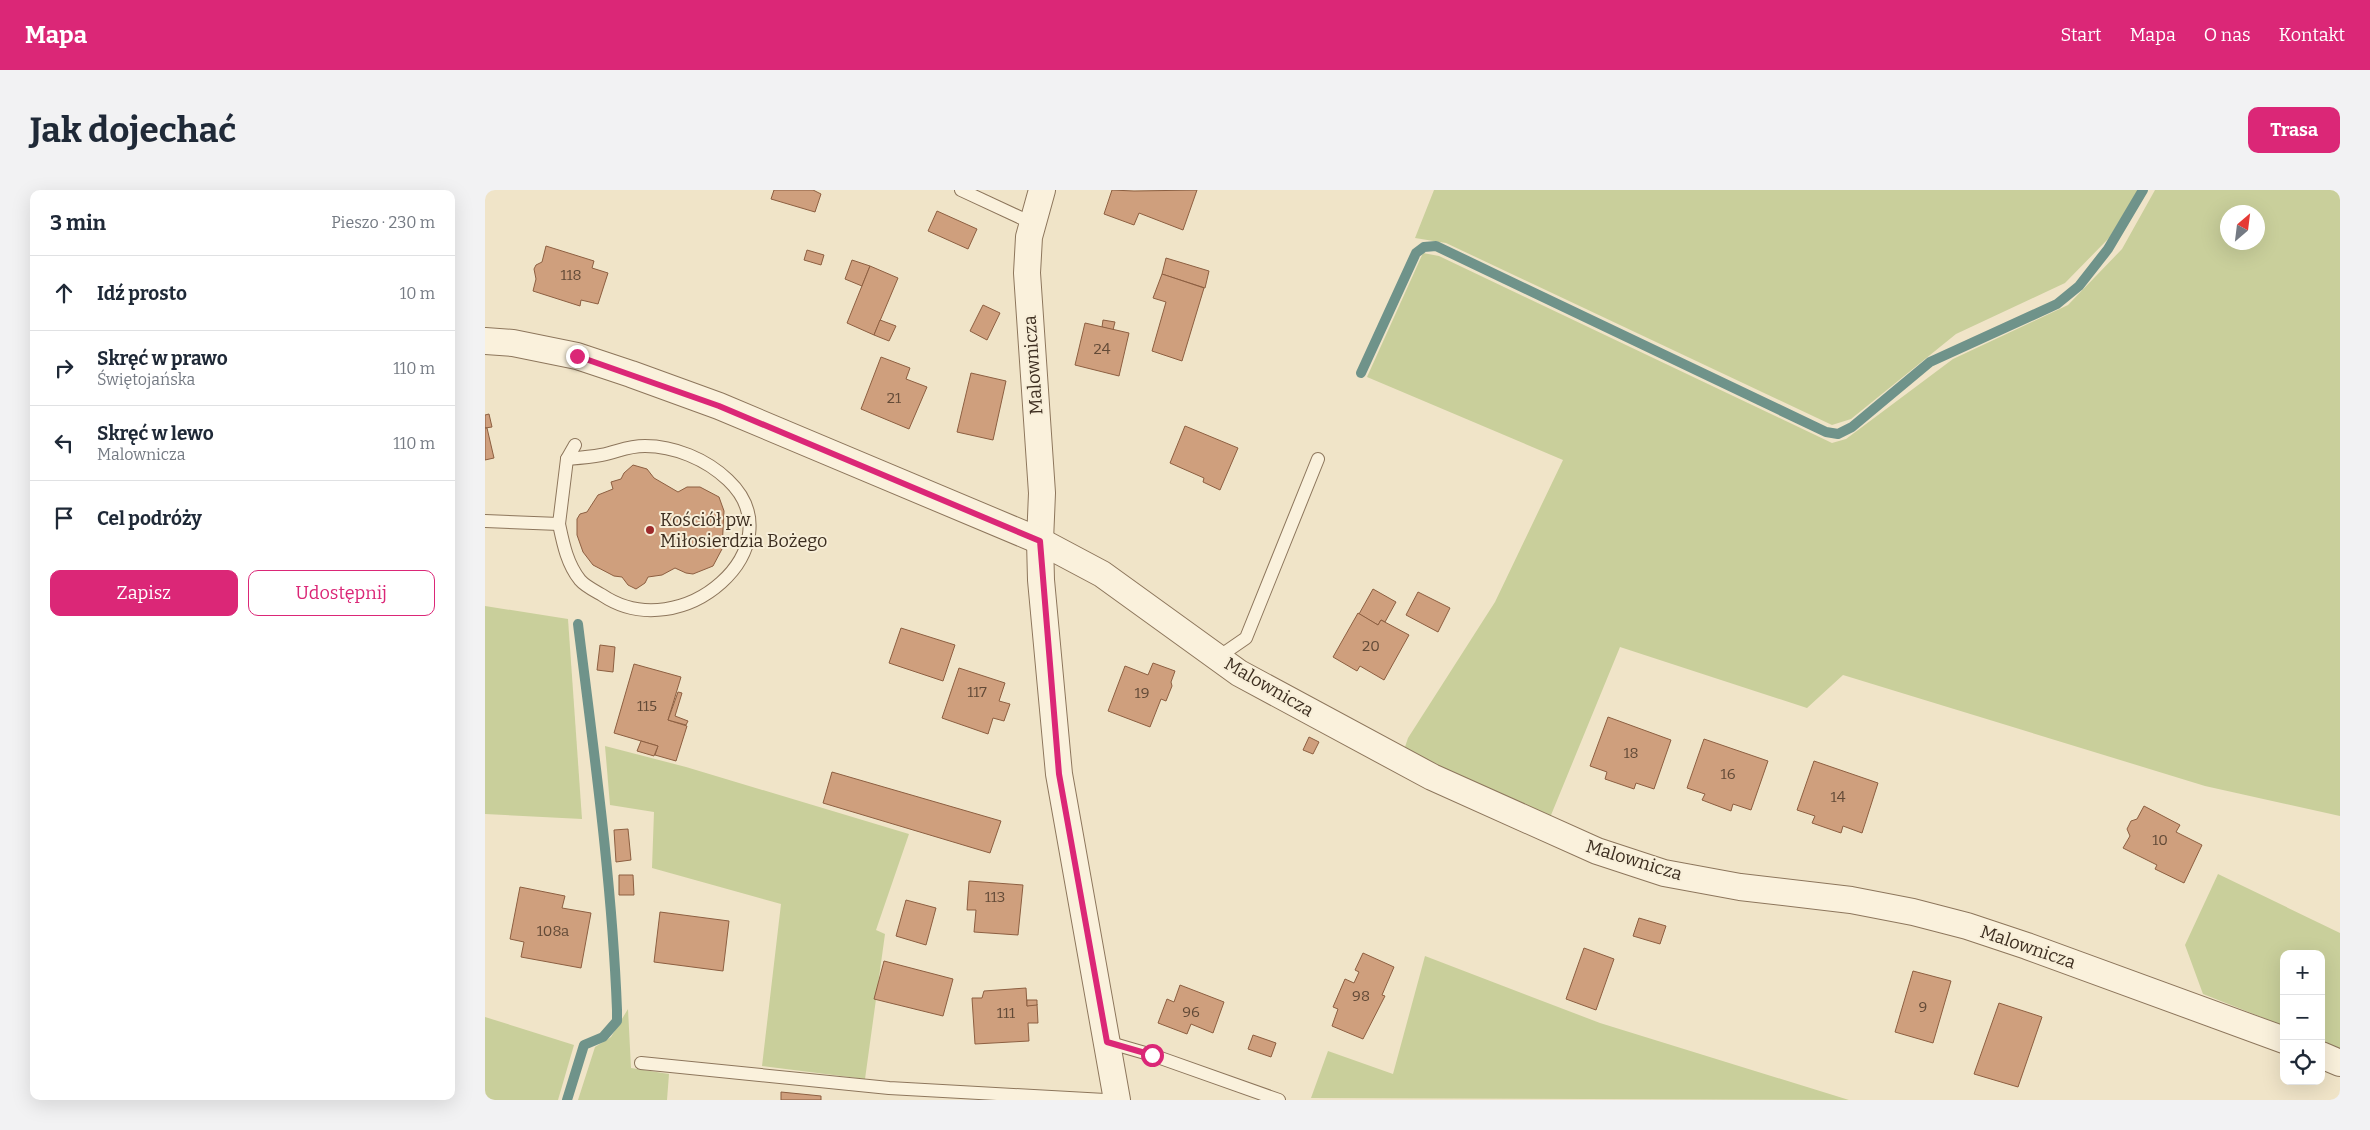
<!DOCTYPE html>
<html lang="pl">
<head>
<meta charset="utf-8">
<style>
	:root { --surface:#fff; --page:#f2f2f3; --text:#1f2937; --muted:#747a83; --line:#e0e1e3; --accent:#db2777 }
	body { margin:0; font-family:Bitter,serif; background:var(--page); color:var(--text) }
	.controls { position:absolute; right:15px; bottom:15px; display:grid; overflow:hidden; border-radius:10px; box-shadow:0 5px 20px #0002 }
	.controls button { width:45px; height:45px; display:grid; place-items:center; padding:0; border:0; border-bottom:1px solid var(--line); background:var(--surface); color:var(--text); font:25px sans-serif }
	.compass { position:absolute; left:1735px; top:15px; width:45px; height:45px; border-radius:50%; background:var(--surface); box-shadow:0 5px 20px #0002; rotate:28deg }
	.stop { position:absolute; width:15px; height:15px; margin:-11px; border:4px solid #db2777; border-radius:50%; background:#fff }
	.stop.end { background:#db2777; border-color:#fff; box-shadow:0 1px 5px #0008 }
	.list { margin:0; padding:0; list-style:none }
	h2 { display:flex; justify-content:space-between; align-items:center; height:65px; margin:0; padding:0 20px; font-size:21px }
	h2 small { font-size:16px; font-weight:400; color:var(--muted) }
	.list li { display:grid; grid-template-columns:32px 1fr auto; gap:15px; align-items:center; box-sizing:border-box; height:75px; padding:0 20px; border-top:1px solid var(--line) }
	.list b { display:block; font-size:19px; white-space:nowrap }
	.list p { margin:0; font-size:16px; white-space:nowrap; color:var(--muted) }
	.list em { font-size:16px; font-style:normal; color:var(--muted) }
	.actions { display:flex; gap:10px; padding:15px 20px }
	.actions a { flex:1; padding:11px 0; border:1px solid var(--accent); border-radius:10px; text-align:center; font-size:18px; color:var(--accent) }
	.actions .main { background:var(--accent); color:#fff }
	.icon { flex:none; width:28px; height:28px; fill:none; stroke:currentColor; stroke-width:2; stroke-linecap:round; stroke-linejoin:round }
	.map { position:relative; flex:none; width:1855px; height:910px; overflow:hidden; border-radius:10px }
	header { display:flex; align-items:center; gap:30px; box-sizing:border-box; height:70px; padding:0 25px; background:var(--accent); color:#fff }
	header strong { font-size:24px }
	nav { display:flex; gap:28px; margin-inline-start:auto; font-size:18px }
	.intro { display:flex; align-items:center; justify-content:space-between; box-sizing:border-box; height:120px; padding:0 30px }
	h1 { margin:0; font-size:35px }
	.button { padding:12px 22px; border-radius:10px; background:var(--accent); color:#fff; font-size:18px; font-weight:700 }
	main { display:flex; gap:30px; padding:0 30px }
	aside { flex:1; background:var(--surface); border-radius:10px; box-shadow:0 5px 20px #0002 }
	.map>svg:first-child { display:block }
	.green { fill:#c9cf9b; fill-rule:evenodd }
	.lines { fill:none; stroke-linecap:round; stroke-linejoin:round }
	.stream { stroke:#6f938a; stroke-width:10 }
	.building { fill:#cf9f7d; stroke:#8d5f41 }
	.service-casing { stroke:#8d765c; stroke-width:14 }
	.minor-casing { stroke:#8d765c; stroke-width:28 }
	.service { stroke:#faf1dc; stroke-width:12 }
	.minor { stroke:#faf1dc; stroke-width:26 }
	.route { stroke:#db2777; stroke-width:6 }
	.poi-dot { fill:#9e2a2b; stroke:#f7eed8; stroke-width:2 }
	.labels { text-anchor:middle; stroke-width:4; stroke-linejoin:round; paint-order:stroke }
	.number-label { font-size:15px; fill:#624a37 }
	.street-label { font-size:18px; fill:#3d2e20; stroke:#f7eed8 }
	.poi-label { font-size:18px; fill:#3d2e20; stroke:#f7eed8; text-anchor:start }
</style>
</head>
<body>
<header>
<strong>Mapa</strong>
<nav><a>Start</a><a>Mapa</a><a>O nas</a><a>Kontakt</a></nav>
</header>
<div class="intro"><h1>Jak dojechać</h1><a class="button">Trasa</a></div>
<main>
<aside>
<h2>3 min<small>Pieszo · 230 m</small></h2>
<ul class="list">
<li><svg class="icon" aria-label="ahead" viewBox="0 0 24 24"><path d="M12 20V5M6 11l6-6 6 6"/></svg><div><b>Idź prosto</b></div><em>10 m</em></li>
<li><svg class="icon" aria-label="right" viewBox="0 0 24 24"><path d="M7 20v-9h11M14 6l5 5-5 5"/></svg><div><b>Skręć w prawo</b><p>Świętojańska</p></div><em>110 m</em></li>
<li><svg class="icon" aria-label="left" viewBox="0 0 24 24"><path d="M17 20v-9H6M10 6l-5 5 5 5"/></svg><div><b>Skręć w lewo</b><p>Malownicza</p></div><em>110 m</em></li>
<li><svg class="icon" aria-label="arrive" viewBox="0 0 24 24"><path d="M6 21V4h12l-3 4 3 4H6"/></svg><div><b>Cel podróży</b></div></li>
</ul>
<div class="actions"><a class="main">Zapisz</a><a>Udostępnij</a></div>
</aside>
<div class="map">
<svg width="1855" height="910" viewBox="0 0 1855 910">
	<rect width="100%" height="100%" fill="#f0e4c8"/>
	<g class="green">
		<polygon points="949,0 1653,0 1624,48 1580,93 1471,144 1366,229 1347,235 961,53 930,48"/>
		<path d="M 1670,0 L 1855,0 L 1855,626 L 1720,596 L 1358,485 L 1322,518 L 1135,457 L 1064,630 L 919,560 L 923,548 L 1010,412 L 1078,270 L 882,187 L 938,63 L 954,66 L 1347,253 L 1361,249 L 1468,169 L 1583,115 L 1637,59 ZM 1742,22 L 1772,22 L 1772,52 L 1742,52 Z"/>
		<polygon points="0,416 83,429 97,629 0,624"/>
		<polygon points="120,556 201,577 424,644 391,740 400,744 380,889 277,876 296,714 167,678 169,622 125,615"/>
		<polygon points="1733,684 1855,743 1855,859 1836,850 1836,764 1799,764 1799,836 1718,804 1700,755"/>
		<polygon points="940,766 1115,833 1364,910 826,908 843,861 908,884"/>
		<polygon points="143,819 146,878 184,884 182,910 93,910 110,857 126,847"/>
		<polygon points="0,827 89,855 73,910 0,910"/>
	</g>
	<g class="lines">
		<g class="stream">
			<polyline points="876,183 931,63 939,57 951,56 1341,242 1353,244 1367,237 1445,172 1572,114 1594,96 1623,59 1658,0"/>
			<path d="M 82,910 L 99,855 L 118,847 L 132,831 L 132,820 C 127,691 109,563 93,434"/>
		</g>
	</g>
	<g class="building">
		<polygon points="289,0 328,0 336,4 330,22 286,9"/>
		<polygon points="627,0 649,1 712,0 698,40 654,23 649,35 619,24"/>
		<polygon points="452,21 492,39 483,59 443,41"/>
		<polygon points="61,56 109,71 107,78 123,83 113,114 96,110 95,116 48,101 51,89 49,79 51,75 57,72"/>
		<polygon points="322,60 339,65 336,75 319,70"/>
		<polygon points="681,68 724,81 720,98 677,84"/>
		<polygon points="367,70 385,76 377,96 360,89"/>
		<polygon points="385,76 413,88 389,145 362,133"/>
		<polygon points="677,84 719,98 697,171 667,161 681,112 668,108"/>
		<polygon points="498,115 515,123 502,150 485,141"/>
		<polygon points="395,130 411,136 404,151 389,145"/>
		<polygon points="618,130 630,132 628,140 617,137"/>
		<polygon points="600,133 644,143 634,186 590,175"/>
		<polygon points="396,167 425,178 421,189 442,197 424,239 376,219"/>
		<polygon points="486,183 521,191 508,250 472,242"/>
		<polygon points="4,224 7,237 0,238 0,225"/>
		<polygon points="700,236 753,258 735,300 718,292 719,288 685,273"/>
		<polygon points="0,238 2,238 9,268 0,270"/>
		<polygon points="148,275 162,279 169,288 193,302 202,297 215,297 234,307 239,321 237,359 228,376 208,384 201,383 190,378 177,385 163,387 160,393 151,399 143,395 137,387 129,386 108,375 98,362 92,345 92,329 95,324 102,322 113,305 128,299 126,292 136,289 139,283"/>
		<polygon points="888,399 911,412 900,432 896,430 893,435 874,424"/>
		<polygon points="933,402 965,418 953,442 921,425"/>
		<polygon points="873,423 893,435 896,430 924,445 899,490 875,476 872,481 848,467"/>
		<polygon points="416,438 470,455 458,491 404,473"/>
		<polygon points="115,455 130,457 128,482 112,480"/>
		<polygon points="668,473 690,481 686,492 687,496 681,511 676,509 665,537 623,521 640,476 663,485"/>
		<polygon points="149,474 196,487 183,530 202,536 191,571 170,565 173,556 129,543"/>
		<polygon points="474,478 520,493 514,511 525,514 519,531 508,528 503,544 457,528"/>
		<polygon points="193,502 197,503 190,526 203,531 201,535 183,530"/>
		<polygon points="1123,527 1186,550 1169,599 1151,593 1149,599 1120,589 1122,582 1105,576"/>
		<polygon points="824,547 834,552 828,564 818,560"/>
		<polygon points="1219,549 1283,571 1266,620 1248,614 1246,621 1217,610 1220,604 1202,598"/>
		<polygon points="156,551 173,556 169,566 152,561"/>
		<polygon points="1329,571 1393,593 1377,643 1358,636 1356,643 1327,633 1330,626 1312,620"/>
		<polygon points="347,582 516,631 505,663 338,613"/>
		<polygon points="1659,616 1695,635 1691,642 1717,655 1699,693 1670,679 1672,675 1638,658 1645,646 1642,639 1646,631 1652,629"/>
		<polygon points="143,639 146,670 131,672 129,640"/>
		<polygon points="134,685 148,685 149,705 134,705"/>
		<polygon points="484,691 538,695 533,745 489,742 491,720 482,720"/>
		<polygon points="35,697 80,706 77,718 106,723 96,778 36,767 39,752 25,749"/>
		<polygon points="421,710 451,718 441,755 411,746"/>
		<polygon points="175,722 244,731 238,781 169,772"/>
		<polygon points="1154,728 1181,736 1175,754 1148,746"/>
		<polygon points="1099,758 1129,769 1111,820 1081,809"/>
		<polygon points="878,763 909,777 897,805 900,806 878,849 847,836 853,819 848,817 860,789 869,793 874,782 870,780"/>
		<polygon points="399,771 468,789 458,826 389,809"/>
		<polygon points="1428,781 1466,791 1448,853 1410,842"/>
		<polygon points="695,795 739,812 728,843 706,834 702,844 673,833 682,809 689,812"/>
		<polygon points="541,798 542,816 552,814 553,833 543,833 544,851 490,854 487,808 497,808 499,801"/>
		<polygon points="542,810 552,810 552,815 542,816"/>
		<polygon points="1514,813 1557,827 1533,897 1489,884"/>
		<polygon points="768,845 791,853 786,867 763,859"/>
		<polygon points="296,902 336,906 336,910 296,910"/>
	</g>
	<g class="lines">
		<g class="service-casing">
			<g id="service">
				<polyline points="476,0 547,33"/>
				<polyline points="0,331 74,334 82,269 90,255"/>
				<path d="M 74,334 C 78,353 82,374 95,390 C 100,396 110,401 117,405 C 197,459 313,356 243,290 C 221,269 189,256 160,256 C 141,256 133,262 116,265 C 105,267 93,268 82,269"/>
				<polyline points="732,468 761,448 833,269"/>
				<polyline points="622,852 667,865 794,910"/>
				<polyline points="156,873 404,898 620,910"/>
			</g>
		</g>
		<g class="minor-casing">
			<g id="minor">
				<polyline points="557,0 544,47 542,83 557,303 555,351 556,390 574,584 632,910"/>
				<polyline points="0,151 28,153 92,166 146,184 234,216 555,351 617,384 754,483 947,587 1112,661 1179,683 1255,697 1366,710 1428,722 1482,736 1542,756 1799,850"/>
				<polyline points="1836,865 1855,873"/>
			</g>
		</g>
		<use href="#service" class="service"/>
		<use href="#minor" class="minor"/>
	</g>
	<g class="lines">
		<polyline class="route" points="92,166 234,216 555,351 574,584 622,852 667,865"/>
	</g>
	<circle class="poi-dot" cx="165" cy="340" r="5"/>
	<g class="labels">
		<g class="number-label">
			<text x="86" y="90">118</text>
			<text x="617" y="164">24</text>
			<text x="409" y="213">21</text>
			<text x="886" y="461">20</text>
			<text x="492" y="507">117</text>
			<text x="657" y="508">19</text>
			<text x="162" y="521">115</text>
			<text x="1146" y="568">18</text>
			<text x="1243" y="589">16</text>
			<text x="1353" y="612">14</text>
			<text x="1675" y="655">10</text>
			<text x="510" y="712">113</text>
			<text x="68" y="746">108a</text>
			<text x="876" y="811">98</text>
			<text x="1438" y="822">9</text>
			<text x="706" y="827">96</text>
			<text x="521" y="828">111</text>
		</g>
		<g class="street-label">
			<text transform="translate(548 175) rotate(-94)" y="6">Malownicza</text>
			<text transform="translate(784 497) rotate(30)" y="6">Malownicza</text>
			<text transform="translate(1149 670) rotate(17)" y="6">Malownicza</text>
			<text transform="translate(1543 757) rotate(19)" y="6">Malownicza</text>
		</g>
		<g class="poi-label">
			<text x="175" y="336">Kościół pw.<tspan x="175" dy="21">Miłosierdzia Bożego</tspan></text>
		</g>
	</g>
</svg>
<div class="controls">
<button>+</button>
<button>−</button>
<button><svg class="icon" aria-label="locate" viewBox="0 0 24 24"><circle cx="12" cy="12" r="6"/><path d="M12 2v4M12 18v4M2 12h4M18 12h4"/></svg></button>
</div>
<svg class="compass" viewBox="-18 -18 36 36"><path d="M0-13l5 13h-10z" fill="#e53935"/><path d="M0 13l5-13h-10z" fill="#747a83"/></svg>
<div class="stop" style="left:667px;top:865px"></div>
<div class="stop end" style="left:92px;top:166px"></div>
</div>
</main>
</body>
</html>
